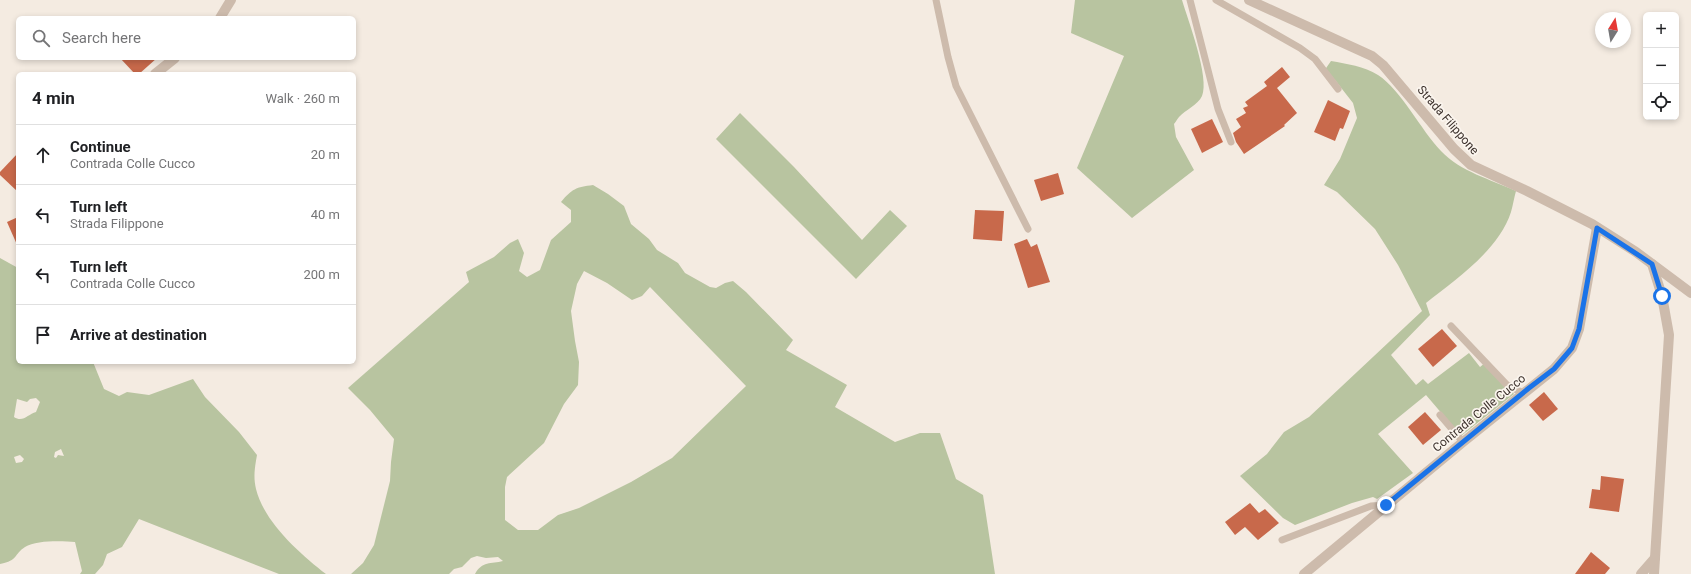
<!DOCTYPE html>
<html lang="en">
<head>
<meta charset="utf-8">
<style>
	:root { --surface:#fff; --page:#f2f2f2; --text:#202124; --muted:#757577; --line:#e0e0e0 }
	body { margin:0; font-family:Roboto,sans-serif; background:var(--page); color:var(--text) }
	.controls { position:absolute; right:12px; top:12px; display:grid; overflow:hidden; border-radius:6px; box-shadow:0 2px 6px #0003 }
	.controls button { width:36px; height:36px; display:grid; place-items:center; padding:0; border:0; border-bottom:1px solid var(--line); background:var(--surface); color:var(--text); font:20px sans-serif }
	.compass { position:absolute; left:1595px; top:12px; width:36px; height:36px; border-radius:50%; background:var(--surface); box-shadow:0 2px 6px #0003; rotate:11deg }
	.stop { position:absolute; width:12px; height:12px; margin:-9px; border:3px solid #1a73e8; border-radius:50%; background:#fff }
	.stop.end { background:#1a73e8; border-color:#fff; box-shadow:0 1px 4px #0008 }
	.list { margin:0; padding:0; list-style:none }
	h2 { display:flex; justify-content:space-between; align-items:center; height:52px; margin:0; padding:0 16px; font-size:17px }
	h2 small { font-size:13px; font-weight:400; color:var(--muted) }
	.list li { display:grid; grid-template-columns:26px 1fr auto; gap:12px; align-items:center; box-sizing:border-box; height:60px; padding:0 16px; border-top:1px solid var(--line) }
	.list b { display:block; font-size:15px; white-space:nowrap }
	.list p { margin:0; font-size:13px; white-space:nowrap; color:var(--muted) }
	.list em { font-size:13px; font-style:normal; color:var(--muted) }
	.icon { flex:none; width:22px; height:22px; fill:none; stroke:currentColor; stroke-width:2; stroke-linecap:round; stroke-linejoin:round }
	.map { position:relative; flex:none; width:1691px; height:574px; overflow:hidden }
	.search { position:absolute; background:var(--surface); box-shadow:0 2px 6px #0003; left:16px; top:16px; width:340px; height:44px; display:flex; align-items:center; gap:10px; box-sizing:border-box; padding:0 14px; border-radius:6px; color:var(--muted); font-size:15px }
	.panel { position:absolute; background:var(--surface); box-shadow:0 2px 6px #0003; left:16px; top:72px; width:340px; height:292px; border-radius:6px }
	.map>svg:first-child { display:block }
	.green { fill:#b8c4a0; fill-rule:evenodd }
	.building { fill:#c8694b }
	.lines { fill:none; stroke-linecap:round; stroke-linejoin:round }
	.service { stroke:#cdbbac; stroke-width:7 }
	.minor { stroke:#cdbbac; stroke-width:10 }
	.tertiary { stroke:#cdbbac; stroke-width:10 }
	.route { stroke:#1a73e8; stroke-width:5 }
	.labels { text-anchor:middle; stroke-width:3.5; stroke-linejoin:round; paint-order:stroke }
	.street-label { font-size:12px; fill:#3b302b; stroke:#fbf5ee }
</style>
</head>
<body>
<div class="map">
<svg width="1691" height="574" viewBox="0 0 1691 574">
	<rect width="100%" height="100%" fill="#f4ebe1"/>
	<g class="green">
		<path d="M 1075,0 L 1182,0 C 1188,20 1210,78 1202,96 C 1198,105 1185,110 1179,117 C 1177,119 1176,122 1174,124 L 1176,137 L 1194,170 L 1132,218 L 1077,168 L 1124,56 L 1071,33 Z"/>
		<path d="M 1331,61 C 1347,64 1364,66 1378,75 C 1401,90 1421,130 1441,151 C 1461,172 1490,179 1516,191 C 1514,198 1513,205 1511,212 C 1499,250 1456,279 1426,303 L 1430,315 L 1391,355 L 1416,385 L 1423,379 L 1428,384 L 1469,353 L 1480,367 L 1486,362 L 1514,394 L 1461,436 L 1426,395 L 1378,434 L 1413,473 L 1377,499 L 1373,497 L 1352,503 L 1295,525 L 1283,518 L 1240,476 L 1267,454 L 1284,432 L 1309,417 L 1422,311 L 1398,265 L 1375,229 L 1337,192 L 1324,185 L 1340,159 L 1357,118 L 1353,103 L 1335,80 L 1324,71 Z"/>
		<polygon points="740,113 794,167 862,240 890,210 907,226 856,279 716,139"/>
		<path d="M 593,185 L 608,194 L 624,206 L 631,224 L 649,239 L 657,250 L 678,263 L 685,273 L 710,287 L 716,288 L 725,283 L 733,281 L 746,292 L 793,340 L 786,350 L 847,385 L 835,407 L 895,442 L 920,433 L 940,433 L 956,479 L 983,495 L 995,574 L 475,574 C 482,561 491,564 503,561 L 498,557 L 486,558 L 477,556 L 471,558 L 462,567 L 454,569 L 449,574 L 351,574 L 363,563 L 374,545 L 390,481 L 391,462 L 394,439 L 370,410 L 348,388 L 469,282 L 466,272 L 494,257 L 510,243 L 518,239 L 524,253 L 519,271 L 527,277 L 540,270 L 551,240 L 571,222 L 571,210 L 561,202 C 572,189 576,187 593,185 ZM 584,271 L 607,283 L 632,300 L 642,296 L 650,287 L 746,386 L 672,458 L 631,482 L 579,508 L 558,515 L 538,530 L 518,530 L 505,520 L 505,487 L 507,477 L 544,443 L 564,404 L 578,385 L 579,362 L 575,341 L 571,311 L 577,284 Z"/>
		<path d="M 0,258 L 18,268 L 18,362 L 93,362 L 104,389 L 119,396 L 127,392 L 149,395 L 193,379 L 205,397 L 239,432 L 257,455 C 255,466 253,477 256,489 C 264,522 300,554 326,574 L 279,574 L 139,519 L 122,547 L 107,554 L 103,565 L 95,574 L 80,574 L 82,571 L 75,542 C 62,541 36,540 25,547 C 13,555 19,560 0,564 ZM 36,398 L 40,402 L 36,412 C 28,414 23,423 14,417 L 17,399 L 27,402 L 30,399 ZM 61,449 L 64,456 L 58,455 L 56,458 L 54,457 L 55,452 ZM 20,455 L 24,459 L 22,462 L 16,463 L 14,457 Z"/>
	</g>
	<g class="building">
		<polygon points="120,58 157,58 139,74 135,74"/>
		<polygon points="1282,67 1290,77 1277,88 1297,113 1284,125 1285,126 1244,154 1236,142 1233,133 1241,127 1236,119 1246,113 1243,108 1248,106 1245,102 1267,86 1264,82"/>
		<polygon points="1328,100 1350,111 1343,129 1340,128 1335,141 1314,132"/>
		<polygon points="1212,119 1223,142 1202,153 1191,129"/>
		<polygon points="18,153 18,192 0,175 0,172"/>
		<polygon points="1058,173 1064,194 1041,201 1034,180"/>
		<polygon points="975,210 1004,211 1002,241 973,239"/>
		<polygon points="18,217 18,247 7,222"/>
		<polygon points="1027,239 1031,247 1037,244 1050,282 1028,288 1014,244"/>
		<polygon points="1442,329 1457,346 1433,367 1418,349"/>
		<polygon points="1544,392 1558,409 1543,421 1529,405"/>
		<polygon points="1425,412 1441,430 1423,445 1408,427"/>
		<polygon points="1601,476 1624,479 1619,512 1589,508 1592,489 1600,490"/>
		<polygon points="1250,503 1259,513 1265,509 1279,523 1258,540 1245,527 1235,535 1225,522"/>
		<polygon points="1591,552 1610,568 1605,574 1575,574"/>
	</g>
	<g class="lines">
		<g class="service">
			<polyline points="936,0 948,57 956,86 1028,229"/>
			<polyline points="1190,0 1218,109 1231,142"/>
			<polyline points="1216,0 1300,48 1315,59 1338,89"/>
			<polyline points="1451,326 1507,385 1523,393"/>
			<polyline points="1440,415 1463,442"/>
			<polyline points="1282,540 1371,506 1386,505"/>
		</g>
		<g class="minor">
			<polyline points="220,18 231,0"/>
			<polyline points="155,74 175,58"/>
			<polyline points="1652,264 1662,296 1669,335 1654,574"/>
			<polyline points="1304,574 1463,442 1554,369 1572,348 1579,329 1597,228"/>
			<polyline points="1641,574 1655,558"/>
		</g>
		<polyline class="tertiary" points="1249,0 1372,56 1383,65 1454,149 1471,165 1527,191 1592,224 1636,252 1691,293"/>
	</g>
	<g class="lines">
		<polyline class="route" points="1386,505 1529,388 1554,369 1572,348 1579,329 1597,228 1652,264 1662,296"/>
	</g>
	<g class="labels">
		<g class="street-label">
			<text transform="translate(1448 120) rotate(49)" y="4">Strada Filippone</text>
			<text transform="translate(1479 413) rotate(-39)" y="4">Contrada Colle Cucco</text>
		</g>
	</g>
</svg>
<div class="controls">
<button>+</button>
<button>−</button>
<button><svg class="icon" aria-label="locate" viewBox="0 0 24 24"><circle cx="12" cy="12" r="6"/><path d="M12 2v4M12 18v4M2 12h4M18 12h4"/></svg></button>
</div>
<svg class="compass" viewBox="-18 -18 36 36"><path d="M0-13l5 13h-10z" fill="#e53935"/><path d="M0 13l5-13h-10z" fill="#757577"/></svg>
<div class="stop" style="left:1662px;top:296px"></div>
<div class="stop end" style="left:1386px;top:505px"></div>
<div class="search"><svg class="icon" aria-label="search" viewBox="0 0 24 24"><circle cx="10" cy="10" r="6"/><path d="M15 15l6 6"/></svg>Search here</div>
<section class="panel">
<h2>4 min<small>Walk · 260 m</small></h2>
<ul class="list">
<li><svg class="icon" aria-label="ahead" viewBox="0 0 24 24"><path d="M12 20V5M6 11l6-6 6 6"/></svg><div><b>Continue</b><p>Contrada Colle Cucco</p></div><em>20 m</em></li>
<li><svg class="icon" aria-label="left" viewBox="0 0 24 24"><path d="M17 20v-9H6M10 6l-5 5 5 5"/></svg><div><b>Turn left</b><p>Strada Filippone</p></div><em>40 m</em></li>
<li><svg class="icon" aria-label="left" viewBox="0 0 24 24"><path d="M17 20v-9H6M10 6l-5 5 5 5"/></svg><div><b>Turn left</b><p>Contrada Colle Cucco</p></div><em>200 m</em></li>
<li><svg class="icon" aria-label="arrive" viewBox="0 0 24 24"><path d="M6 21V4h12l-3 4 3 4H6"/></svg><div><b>Arrive at destination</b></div></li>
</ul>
</section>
</div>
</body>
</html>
